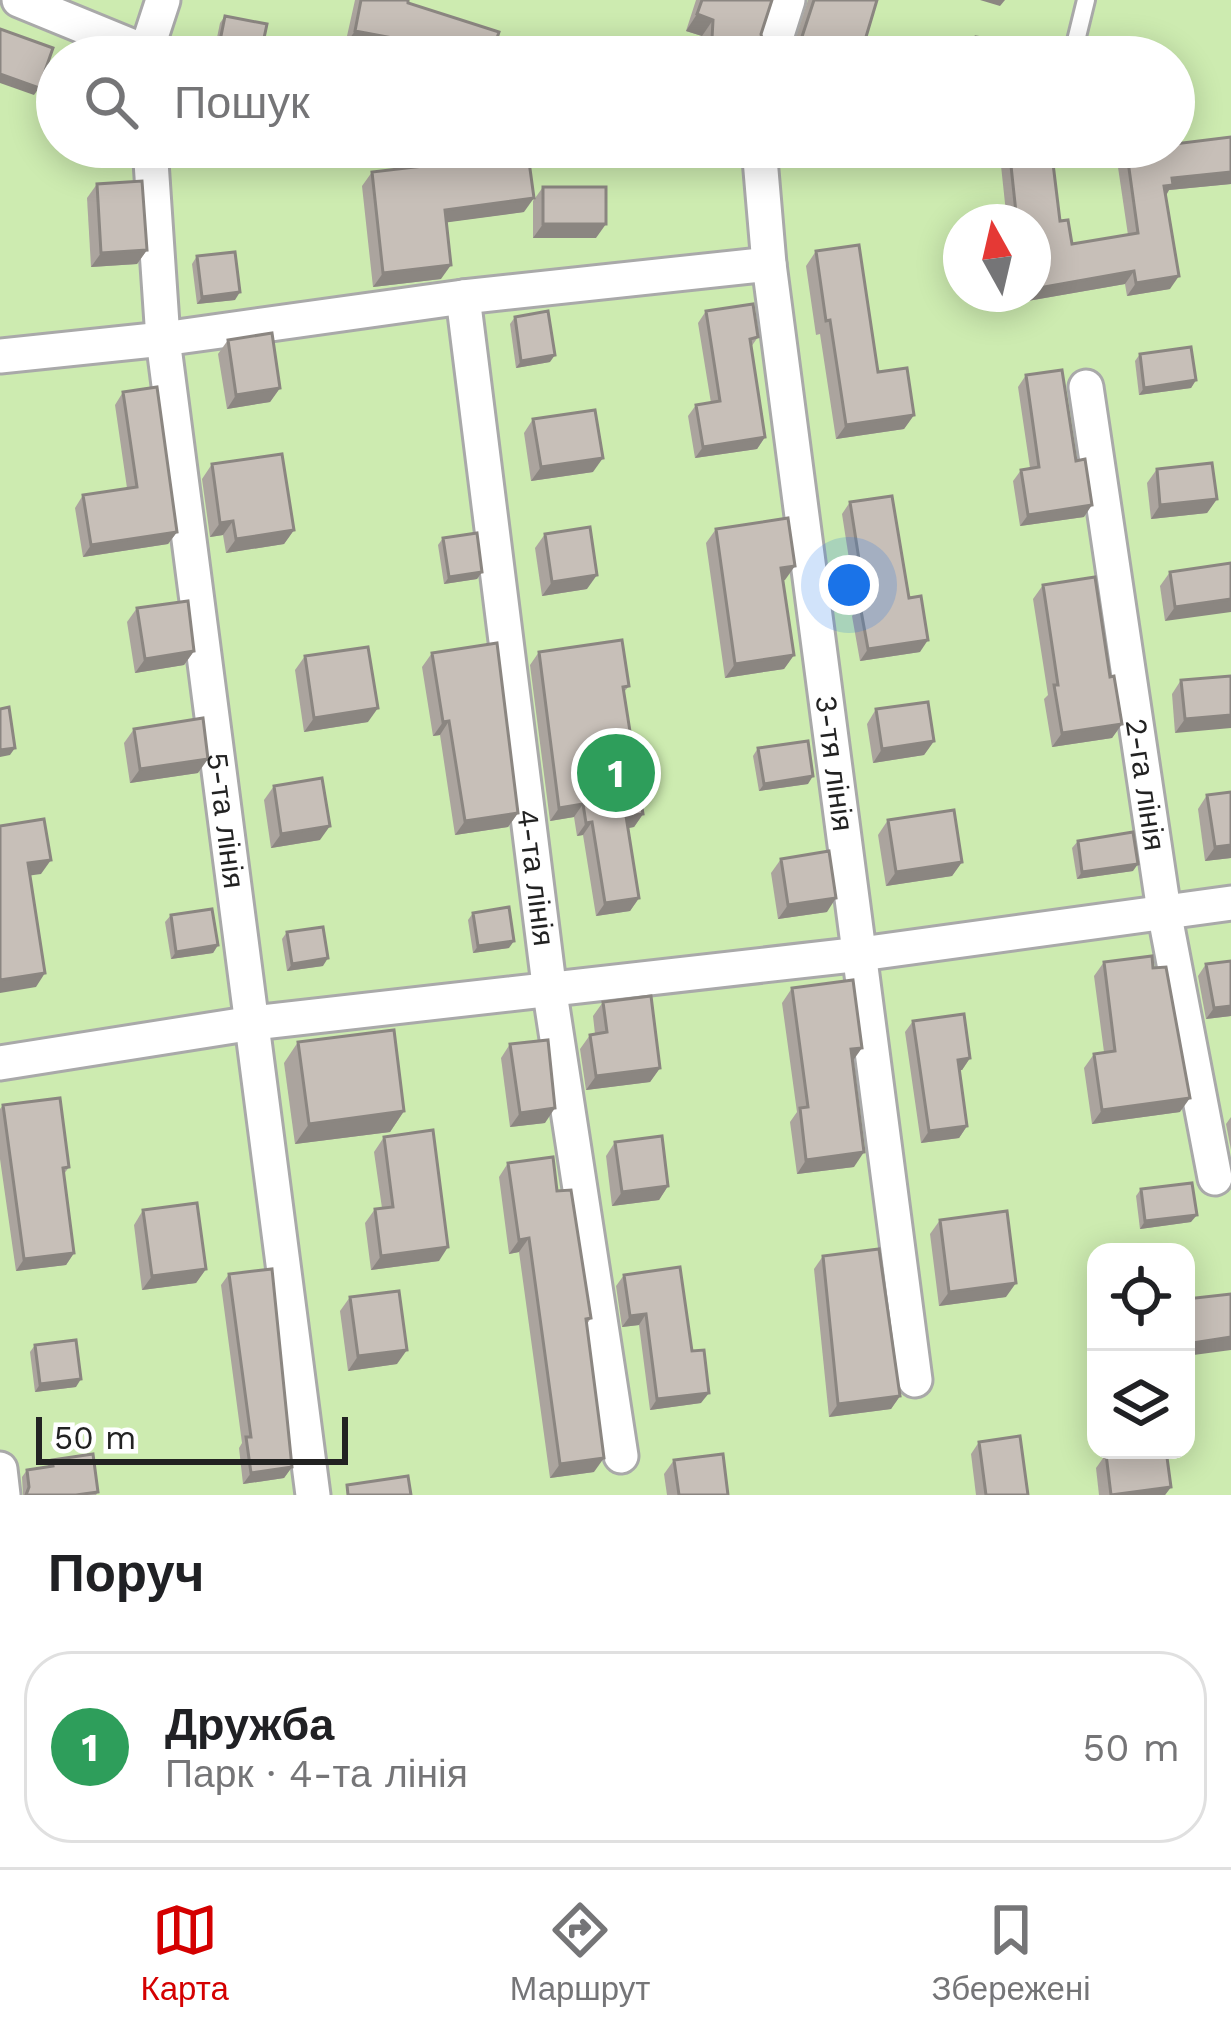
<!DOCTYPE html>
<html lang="uk">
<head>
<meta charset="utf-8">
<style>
	:root { --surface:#fff; --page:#f2f2f2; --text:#202124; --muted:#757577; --line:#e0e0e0; --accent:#d40000 }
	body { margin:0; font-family:"Work Sans",sans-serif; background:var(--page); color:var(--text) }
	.controls { position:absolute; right:36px; bottom:36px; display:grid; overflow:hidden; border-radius:24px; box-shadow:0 6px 30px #0003 }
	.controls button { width:108px; height:108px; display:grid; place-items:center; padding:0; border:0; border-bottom:3px solid var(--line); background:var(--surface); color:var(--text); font:60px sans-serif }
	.compass { position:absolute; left:943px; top:204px; width:108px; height:108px; border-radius:50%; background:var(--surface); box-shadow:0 6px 30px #0003; rotate:352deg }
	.scale { position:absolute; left:36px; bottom:30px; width:312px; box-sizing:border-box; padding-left:12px; border:6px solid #222; border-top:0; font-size:33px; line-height:42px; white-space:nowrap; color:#222; -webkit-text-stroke:9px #fff; paint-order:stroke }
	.you { position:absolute; left:849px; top:585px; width:42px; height:42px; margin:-30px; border:9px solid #fff; border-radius:50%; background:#1a73e8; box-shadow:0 0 0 18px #1a73e833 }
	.badge { display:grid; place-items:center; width:78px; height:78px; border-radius:50%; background:var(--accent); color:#fff; font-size:39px; font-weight:700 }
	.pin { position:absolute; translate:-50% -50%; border:6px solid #fff; box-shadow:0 3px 12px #0006 }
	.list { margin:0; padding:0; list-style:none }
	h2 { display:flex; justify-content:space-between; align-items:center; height:156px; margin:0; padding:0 48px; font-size:51px }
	h2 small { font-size:39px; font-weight:400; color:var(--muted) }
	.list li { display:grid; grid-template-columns:78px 1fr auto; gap:36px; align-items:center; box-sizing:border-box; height:192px; margin:0 24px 24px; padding:0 24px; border:3px solid var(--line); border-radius:48px }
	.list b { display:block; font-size:45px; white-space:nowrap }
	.list p { margin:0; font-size:39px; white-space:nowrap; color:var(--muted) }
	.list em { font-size:39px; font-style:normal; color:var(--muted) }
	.icon { flex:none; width:66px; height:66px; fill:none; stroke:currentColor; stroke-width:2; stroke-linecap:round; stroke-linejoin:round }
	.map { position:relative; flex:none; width:1231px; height:1495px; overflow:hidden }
	.search { position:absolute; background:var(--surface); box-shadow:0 6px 30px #0003; left:36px; right:36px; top:36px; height:132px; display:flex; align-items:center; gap:30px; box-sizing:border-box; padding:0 42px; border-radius:66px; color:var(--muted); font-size:45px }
	.sheet { height:372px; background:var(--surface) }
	nav { display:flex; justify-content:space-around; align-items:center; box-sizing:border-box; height:168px; border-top:3px solid var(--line); background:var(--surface); font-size:33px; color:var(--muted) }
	nav a { display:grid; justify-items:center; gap:6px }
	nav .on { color:var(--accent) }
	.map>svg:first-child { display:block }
	.grass { fill:#cdebb0; fill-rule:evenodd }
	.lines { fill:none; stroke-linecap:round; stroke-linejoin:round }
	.service-casing { stroke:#a9a9a9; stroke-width:22 }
	.minor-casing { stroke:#a9a9a9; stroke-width:39 }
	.service { stroke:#fff; stroke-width:16 }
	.minor { stroke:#fff; stroke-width:33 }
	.wall { fill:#aba49e }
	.shaded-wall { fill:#8b8681 }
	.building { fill:#c7bfb8; stroke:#8b8681; stroke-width:3 }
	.labels { text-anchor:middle; stroke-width:12; stroke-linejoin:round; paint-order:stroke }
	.street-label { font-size:30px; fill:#222; stroke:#fff }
</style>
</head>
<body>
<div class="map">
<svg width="1231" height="1495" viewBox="0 0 1231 1495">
	<rect width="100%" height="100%" fill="#f2efe9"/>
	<path class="grass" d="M 0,0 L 1231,0 L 1231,1495 L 0,1495 ZM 57,57 L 1174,57 L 1174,147 L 57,147 ZM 961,222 L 1033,222 L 1033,294 L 961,294 ZM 1096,1252 L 1186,1252 L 1186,1450 L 1096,1450 Z"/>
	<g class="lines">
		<g class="service-casing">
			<polyline id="service" points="1072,57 1086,0"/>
		</g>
		<g class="minor-casing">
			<g id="minor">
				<polyline points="19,0 146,52 163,0"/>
				<polyline points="770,57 788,0"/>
				<path id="s1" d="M 150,147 L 163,339 L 313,1495"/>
				<path id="s2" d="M 759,147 L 769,264 L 915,1380"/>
				<path id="s3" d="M 463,297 L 550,993 L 621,1456"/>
				<polyline points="0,356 163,339 463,297 769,264"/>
				<path id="s4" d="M 1086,387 L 1164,911 L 1215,1178"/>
				<polyline points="0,1063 253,1023 861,954 1231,903"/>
				<polyline points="0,1469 3,1495"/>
			</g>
		</g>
		<use href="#service" class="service"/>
		<use href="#minor" class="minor"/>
	</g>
	<g class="wall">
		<polygon points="355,0 408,0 408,3 491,57 408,57 345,45"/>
		<polygon points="696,0 772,0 761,34 765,54 774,57 701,57 702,36 686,31"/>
		<polygon points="808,0 877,0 860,57 790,57"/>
		<polygon points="225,16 260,57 213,57 220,23"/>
		<polygon points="976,37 1064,57 965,57 967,50"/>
		<polygon points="465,147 524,212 446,222 441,279 373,287 362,186 372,172 455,163"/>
		<polygon points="999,147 1051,147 1060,221 1072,244 1128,235 1115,147 1174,147 1231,184 1169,190 1166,196 1170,289 1127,296 1125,284 1011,304 1010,294 1033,294 1033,222 1007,222"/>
		<polygon points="97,184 147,250 137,264 91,267 87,198"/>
		<polygon points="543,187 596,238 533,238 533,201"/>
		<polygon points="816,251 878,372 914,415 904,429 836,439 820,334 816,335 806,266"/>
		<polygon points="197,256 235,300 197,304 192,264"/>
		<polygon points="706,311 758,337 751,347 765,437 757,449 695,458 688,416 696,405 711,403 698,323"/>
		<polygon points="515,317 550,362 516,368 510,324"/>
		<polygon points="228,340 280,388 270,402 227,409 218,354"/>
		<polygon points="1140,354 1196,380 1191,388 1139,395 1135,361"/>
		<polygon points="1026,375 1084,517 1020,526 1013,481 1021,470 1030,468 1018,387"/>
		<polygon points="123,392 177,532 168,544 83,557 75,508 83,495 127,488 115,405"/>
		<polygon points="533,419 593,472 531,481 524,433"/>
		<polygon points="212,464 294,530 284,544 226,553 223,535 210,537 202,479"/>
		<polygon points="1157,469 1217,499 1207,513 1151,519 1147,483"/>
		<polygon points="850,502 909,598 920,652 860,661 852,616 857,610 842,514"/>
		<polygon points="716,529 785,580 783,580 794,655 784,669 725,678 706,543"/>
		<polygon points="545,534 587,589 542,596 535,548"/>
		<polygon points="443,538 482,572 477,579 444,584 438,545"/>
		<polygon points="1231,563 1165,621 1160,586 1170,572"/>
		<polygon points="1043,585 1110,677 1122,724 1112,738 1052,747 1044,699 1048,695 1033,599"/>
		<polygon points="137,608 194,651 184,665 135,673 127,622"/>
		<polygon points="539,652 629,686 624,692 643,814 634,827 628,828 639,898 630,911 596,916 583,835 577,836 574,817 550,821 530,665"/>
		<polygon points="432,653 518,813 508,827 455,835 440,735 433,736 422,667"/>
		<polygon points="305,656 368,722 304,732 295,670"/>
		<polygon points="1231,676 1175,733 1172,694 1181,680"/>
		<polygon points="876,709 934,741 924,755 873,763 867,724"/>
		<polygon points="134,729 198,773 130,783 124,743"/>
		<polygon points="758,748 808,784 759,791 753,756"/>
		<polygon points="274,786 320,840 271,848 264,800"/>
		<polygon points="1231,792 1231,858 1205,861 1198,809 1207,795"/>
		<polygon points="888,820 962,862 952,876 886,886 878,835"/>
		<polygon points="1078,841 1133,871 1077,879 1072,848"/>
		<polygon points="781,859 827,912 778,919 771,873"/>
		<polygon points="473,913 509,948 473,953 468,920"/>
		<polygon points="171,915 218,945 213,953 171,959 165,922"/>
		<polygon points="287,932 323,966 287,971 282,939"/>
		<polygon points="1104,962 1153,968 1180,1112 1092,1124 1084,1068 1094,1054 1104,1052 1094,976"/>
		<polygon points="1206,964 1231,1016 1206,1019 1198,976"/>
		<polygon points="792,988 854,1167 797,1174 790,1122 797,1112 782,1003"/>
		<polygon points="603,1002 660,1068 650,1082 586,1090 580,1049 590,1035 595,1034 593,1016"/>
		<polygon points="913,1021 970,1058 962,1070 960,1070 967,1126 959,1138 921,1143 905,1032"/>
		<polygon points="298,1042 404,1111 390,1132 295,1144 284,1063"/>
		<polygon points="510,1044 545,1123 510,1127 501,1058"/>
		<polygon points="3,1105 69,1167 64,1174 74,1253 66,1265 16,1271 0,1159 0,1109"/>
		<polygon points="1231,1117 1231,1150 1226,1124"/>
		<polygon points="384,1137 439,1261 371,1270 365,1223 375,1209 382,1208 374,1152"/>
		<polygon points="615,1142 668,1186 659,1200 612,1206 606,1156"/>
		<polygon points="508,1163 557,1191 591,1318 587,1324 594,1472 550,1478 519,1252 509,1254 499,1177"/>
		<polygon points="1141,1189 1191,1222 1140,1229 1136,1196"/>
		<polygon points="143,1210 206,1269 196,1283 142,1290 134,1225"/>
		<polygon points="940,1220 1006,1297 939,1306 930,1234"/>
		<polygon points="823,1256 900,1396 891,1409 829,1417 814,1269"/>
		<polygon points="229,1274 292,1467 284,1478 243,1484 239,1448 242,1443 221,1285"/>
		<polygon points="624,1275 692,1351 701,1403 650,1410 639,1325 622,1327 616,1286"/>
		<polygon points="350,1297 397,1364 348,1371 340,1311"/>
		<polygon points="35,1345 76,1387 35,1392 30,1352"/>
		<polygon points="979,1442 1028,1495 976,1495 971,1454"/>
		<polygon points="1106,1454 1171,1487 1165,1495 1099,1495 1096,1468"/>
		<polygon points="52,1460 98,1492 96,1495 23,1495 22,1477 27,1470 47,1467"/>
		<polygon points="674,1460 728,1495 667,1495 664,1474"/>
	</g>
	<g class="shaded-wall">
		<polygon points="980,0 1005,0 1000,6"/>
		<polygon points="697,14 713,20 702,36 686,31"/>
		<polygon points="355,31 414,42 462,57 408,57 345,45"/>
		<polygon points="0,74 39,88 34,95 0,83"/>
		<polygon points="1231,172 1231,184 1169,190 1164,198 1164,186 1172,178"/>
		<polygon points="534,198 524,212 435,224 445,210"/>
		<polygon points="543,224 606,224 596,238 533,238"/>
		<polygon points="147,250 137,264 91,267 101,253"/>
		<polygon points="451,265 441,279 373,287 383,273"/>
		<polygon points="1134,271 1125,284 1011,304 1018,294 1033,294 1033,289"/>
		<polygon points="1179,276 1170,289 1127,296 1136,283"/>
		<polygon points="240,292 235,300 197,304 202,297"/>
		<polygon points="555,355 550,362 516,368 521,361"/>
		<polygon points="1196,380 1191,388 1139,395 1144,388"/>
		<polygon points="280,388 270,402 227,409 236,395"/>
		<polygon points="914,415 904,429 836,439 846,425"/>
		<polygon points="765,437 757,449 695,458 703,447"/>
		<polygon points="603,458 593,472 531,481 541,467"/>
		<polygon points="1217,499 1207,513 1151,519 1160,505"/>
		<polygon points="1092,505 1084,517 1020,526 1028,515"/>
		<polygon points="233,521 223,535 210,537 220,523"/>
		<polygon points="294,530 284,544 226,553 236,539"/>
		<polygon points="177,532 168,544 83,557 91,545"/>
		<polygon points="795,566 785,580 771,582 781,568"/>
		<polygon points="482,572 477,579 444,584 449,577"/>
		<polygon points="597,575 587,589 542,596 552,582"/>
		<polygon points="1231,599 1231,612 1165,621 1175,607"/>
		<polygon points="928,640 920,652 860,661 868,649"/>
		<polygon points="194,651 184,665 135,673 145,659"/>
		<polygon points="794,655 784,669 725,678 735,664"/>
		<polygon points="378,708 368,722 304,732 314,718"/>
		<polygon points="1231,715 1231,728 1175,733 1185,719"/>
		<polygon points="449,721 440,735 433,736 443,722"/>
		<polygon points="1122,724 1112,738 1052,747 1062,733"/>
		<polygon points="934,741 924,755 873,763 882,749"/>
		<polygon points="15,748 10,755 0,757 0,750"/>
		<polygon points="208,759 198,773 130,783 140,769"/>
		<polygon points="813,776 808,784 759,791 764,784"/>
		<polygon points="583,804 574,817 550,821 559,808"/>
		<polygon points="518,813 508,827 455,835 465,821"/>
		<polygon points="643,814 634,827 617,830 626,816"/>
		<polygon points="592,822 583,835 577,836 586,823"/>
		<polygon points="330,826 320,840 271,848 281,834"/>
		<polygon points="1231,845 1231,858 1205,861 1215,847"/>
		<polygon points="51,860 41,874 19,877 28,863"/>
		<polygon points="962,862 952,876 886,886 896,872"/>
		<polygon points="1138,864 1133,871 1077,879 1082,872"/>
		<polygon points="639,898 630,911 596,916 605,903"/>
		<polygon points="836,898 827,912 778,919 788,905"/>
		<polygon points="514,941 509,948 473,953 478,946"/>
		<polygon points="218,945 213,953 171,959 176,952"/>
		<polygon points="328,958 323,966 287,971 292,964"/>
		<polygon points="45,973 36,987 0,993 0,980"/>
		<polygon points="1231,1006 1231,1016 1206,1019 1214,1008"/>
		<polygon points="862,1048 852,1062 851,1049"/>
		<polygon points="970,1058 962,1070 950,1071 958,1060"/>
		<polygon points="660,1068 650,1082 586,1090 596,1076"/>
		<polygon points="1190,1098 1180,1112 1092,1124 1102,1110"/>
		<polygon points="555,1108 545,1123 510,1127 520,1113"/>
		<polygon points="404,1111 390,1132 295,1144 309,1124"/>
		<polygon points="967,1126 959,1138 921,1143 929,1131"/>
		<polygon points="864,1152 854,1167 797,1174 806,1160"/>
		<polygon points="668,1186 659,1200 612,1206 622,1192"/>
		<polygon points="1197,1215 1191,1222 1140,1229 1145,1221"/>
		<polygon points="529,1238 519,1252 509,1254 519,1240"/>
		<polygon points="448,1247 439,1261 371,1270 381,1256"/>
		<polygon points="74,1253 66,1265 16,1271 24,1259"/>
		<polygon points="206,1269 196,1283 142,1290 152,1276"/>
		<polygon points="1016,1283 1006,1297 939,1306 949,1292"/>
		<polygon points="646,1314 639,1325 622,1327 630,1316"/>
		<polygon points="1231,1337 1231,1350 1186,1356 1186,1344"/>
		<polygon points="407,1350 397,1364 348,1371 358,1356"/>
		<polygon points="81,1379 76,1387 35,1392 40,1384"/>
		<polygon points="709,1393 701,1403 650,1410 657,1399"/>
		<polygon points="900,1396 891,1409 829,1417 838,1404"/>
		<polygon points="604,1458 594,1472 550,1478 560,1464"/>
		<polygon points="292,1467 284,1478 243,1484 251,1473"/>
		<polygon points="1171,1487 1165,1495 1111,1495"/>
	</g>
	<g class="building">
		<polygon points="361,0 408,0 408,3 499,32 491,57 462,57 414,42 355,31"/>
		<polygon points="702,0 772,0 761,34 765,54 774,57 711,57 713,20 697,14"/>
		<polygon points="814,0 877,0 860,57 793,57 796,55"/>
		<polygon points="225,16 267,24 260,57 217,56"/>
		<polygon points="0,29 53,48 39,88 0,74"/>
		<polygon points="976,37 1065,52 1064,57 972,57"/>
		<polygon points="1231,137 1231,172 1172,178 1173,185 1164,186 1179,276 1136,283 1134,271 1033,289 1033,222 1017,222 1009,147 1051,147 1060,221 1068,220 1072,244 1138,233 1126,147 1174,147 1174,144"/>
		<polygon points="465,147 527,147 534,198 445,210 451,265 383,273 372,172 467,161"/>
		<polygon points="142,181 147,250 101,253 97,184"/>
		<rect x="543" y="187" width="63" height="37"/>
		<polygon points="859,245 878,372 907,368 914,415 846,425 830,320 826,321 816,251"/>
		<polygon points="235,252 240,292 202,297 197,256"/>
		<polygon points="753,304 758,337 750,339 765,437 703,447 696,405 720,401 706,311"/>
		<polygon points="548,311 555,355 521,361 515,317"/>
		<polygon points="272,333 280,388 236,395 228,340"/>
		<polygon points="1191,347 1196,380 1144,388 1140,354"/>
		<polygon points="1062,370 1076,461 1085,459 1092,505 1028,515 1021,470 1039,467 1026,375"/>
		<polygon points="157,387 177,532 91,545 83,495 137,487 123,392"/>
		<polygon points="595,410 603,458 541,467 533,419"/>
		<polygon points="282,454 294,530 236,539 233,521 220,523 212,464"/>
		<polygon points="1212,463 1217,499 1160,505 1157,469"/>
		<polygon points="892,496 909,598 921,596 928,640 868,649 860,605 866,604 850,502"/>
		<polygon points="788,518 795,566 781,568 794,655 735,664 716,529"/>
		<polygon points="590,527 597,575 552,582 545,534"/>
		<polygon points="477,533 482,572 449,577 443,538"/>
		<polygon points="1231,563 1231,599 1175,607 1170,572"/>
		<polygon points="1095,577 1110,677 1114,676 1122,724 1062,733 1054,685 1058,685 1043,585"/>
		<polygon points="188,601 194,651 145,659 137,608"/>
		<polygon points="622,640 629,686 623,687 643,814 626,816 639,898 605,903 592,822 586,823 583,804 559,808 539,652"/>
		<polygon points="497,643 518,813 465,821 449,721 443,722 432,653"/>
		<polygon points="368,647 378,708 314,718 305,656"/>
		<polygon points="1231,676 1231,715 1185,719 1181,680"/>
		<polygon points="928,702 934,741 882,749 876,709"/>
		<polygon points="9,707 15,748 0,750 0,709"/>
		<polygon points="203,718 208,759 140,769 134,729"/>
		<polygon points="808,741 813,776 764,784 758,748"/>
		<polygon points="322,778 330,826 281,834 274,786"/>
		<polygon points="1231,792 1231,845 1215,847 1207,795"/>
		<polygon points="954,810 962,862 896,872 888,820"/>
		<polygon points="44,819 51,860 28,863 45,973 0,980 0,826"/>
		<polygon points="1133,832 1138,864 1082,872 1078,841"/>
		<polygon points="829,851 836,898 788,905 781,859"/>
		<polygon points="509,907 514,941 478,946 473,913"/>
		<polygon points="212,909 218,945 176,952 171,915"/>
		<polygon points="323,927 328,958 292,964 287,932"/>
		<polygon points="1152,956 1153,968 1166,967 1190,1098 1102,1110 1094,1054 1115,1051 1104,962"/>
		<polygon points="1231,961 1231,1006 1214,1008 1206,964"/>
		<polygon points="853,980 862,1048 851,1049 864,1152 806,1160 800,1108 808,1107 792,988"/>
		<polygon points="651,996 660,1068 596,1076 590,1035 607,1032 603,1002"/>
		<polygon points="964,1014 970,1058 958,1060 967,1126 929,1131 913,1021"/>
		<polygon points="394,1030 404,1111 309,1124 298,1042"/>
		<polygon points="548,1040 555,1108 520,1113 510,1044"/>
		<polygon points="60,1098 69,1167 63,1168 74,1253 24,1259 3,1105"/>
		<polygon points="433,1130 448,1247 381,1256 375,1209 393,1207 384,1137"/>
		<polygon points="662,1136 668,1186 622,1192 615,1142"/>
		<polygon points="553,1157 557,1191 571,1190 591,1318 586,1319 604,1458 560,1464 529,1238 519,1240 508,1163"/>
		<polygon points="1192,1183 1197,1215 1145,1221 1141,1189"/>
		<polygon points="197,1203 206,1269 152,1276 143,1210"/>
		<polygon points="1007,1211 1016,1283 949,1292 940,1220"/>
		<polygon points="879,1249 900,1396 838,1404 823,1256"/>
		<polygon points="680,1267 692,1351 704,1350 709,1393 657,1399 646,1314 630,1316 624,1275"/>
		<polygon points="272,1269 292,1467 251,1473 246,1437 251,1437 229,1274"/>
		<polygon points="399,1291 407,1350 358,1356 350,1297"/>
		<polygon points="1231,1294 1231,1337 1186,1344 1186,1299"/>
		<polygon points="76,1340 81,1379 40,1384 35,1345"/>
		<polygon points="1020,1436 1028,1495 986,1495 979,1442"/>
		<polygon points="1139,1450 1166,1450 1171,1487 1111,1495 1106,1454"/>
		<polygon points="93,1454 98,1492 76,1495 26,1495 29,1487 27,1470 53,1466 52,1460"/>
		<polygon points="723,1454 728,1495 679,1495 674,1460"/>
		<polygon points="408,1476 411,1495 348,1495 347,1485"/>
	</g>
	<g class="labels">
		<g class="street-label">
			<text dy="10" stroke="none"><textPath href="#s2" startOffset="621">3-тя лінія</textPath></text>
			<text dy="10" stroke="none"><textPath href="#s4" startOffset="402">2-га лінія</textPath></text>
			<text dy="10" stroke="none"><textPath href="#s1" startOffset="678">5-та лінія</textPath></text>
			<text dy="10" stroke="none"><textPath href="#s3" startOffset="585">4-та лінія</textPath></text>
		</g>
	</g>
</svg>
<div class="controls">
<button><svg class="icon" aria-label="locate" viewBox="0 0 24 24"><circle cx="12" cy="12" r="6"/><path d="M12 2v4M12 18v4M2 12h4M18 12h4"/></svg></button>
<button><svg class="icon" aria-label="layers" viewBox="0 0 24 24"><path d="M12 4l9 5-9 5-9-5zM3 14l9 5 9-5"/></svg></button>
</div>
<svg class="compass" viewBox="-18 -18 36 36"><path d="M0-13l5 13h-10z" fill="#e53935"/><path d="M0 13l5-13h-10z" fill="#757577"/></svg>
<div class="scale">50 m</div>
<div class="you"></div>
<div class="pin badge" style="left:616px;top:773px;background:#2e9e5b">1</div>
<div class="search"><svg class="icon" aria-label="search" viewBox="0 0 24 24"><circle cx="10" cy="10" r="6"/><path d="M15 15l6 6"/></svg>Пошук</div>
</div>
<section class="sheet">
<h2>Поруч<small></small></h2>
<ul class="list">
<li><span class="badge" style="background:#2e9e5b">1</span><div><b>Дружба</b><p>Парк · 4-та лінія</p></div><em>50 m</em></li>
</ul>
</section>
<nav>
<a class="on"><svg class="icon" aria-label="map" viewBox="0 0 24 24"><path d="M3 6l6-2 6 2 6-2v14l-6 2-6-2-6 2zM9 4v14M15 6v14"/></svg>Карта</a>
<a><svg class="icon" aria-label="directions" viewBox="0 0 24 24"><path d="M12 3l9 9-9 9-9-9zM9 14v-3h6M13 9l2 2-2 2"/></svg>Маршрут</a>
<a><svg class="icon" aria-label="saved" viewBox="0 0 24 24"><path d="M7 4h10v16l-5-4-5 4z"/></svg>Збережені</a>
</nav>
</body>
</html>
